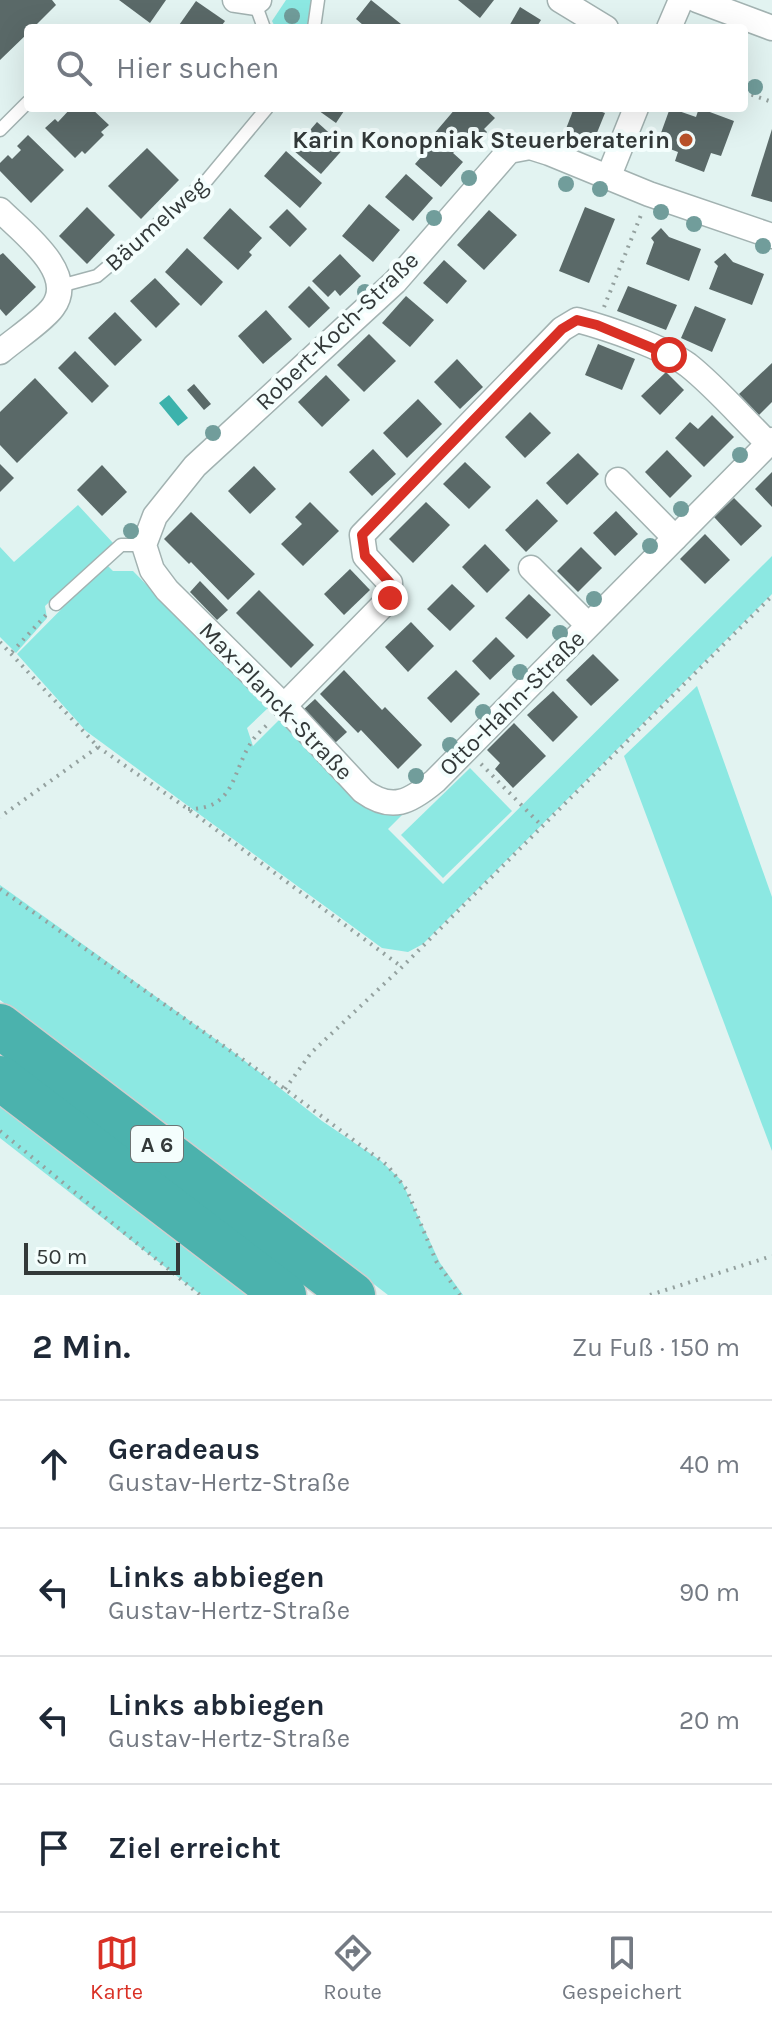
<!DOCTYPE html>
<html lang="de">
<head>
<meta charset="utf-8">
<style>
	:root { --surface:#fff; --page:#f6f6f7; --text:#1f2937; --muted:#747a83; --line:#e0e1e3; --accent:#d93025 }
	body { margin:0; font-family:Karla,sans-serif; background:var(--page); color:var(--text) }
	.scale { position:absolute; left:24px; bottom:20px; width:156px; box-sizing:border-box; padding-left:8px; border:4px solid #333939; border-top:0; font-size:22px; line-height:28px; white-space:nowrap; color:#333939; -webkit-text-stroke:6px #f4fefd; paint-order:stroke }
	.stop { position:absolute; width:24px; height:24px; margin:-18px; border:6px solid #d93025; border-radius:50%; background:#fff }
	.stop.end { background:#d93025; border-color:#fff; box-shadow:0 2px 8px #0008 }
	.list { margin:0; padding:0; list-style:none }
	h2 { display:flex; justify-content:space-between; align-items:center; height:104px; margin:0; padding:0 32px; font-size:34px }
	h2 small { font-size:26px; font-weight:400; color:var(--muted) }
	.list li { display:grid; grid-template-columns:52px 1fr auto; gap:24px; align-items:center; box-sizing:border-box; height:128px; padding:0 32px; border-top:2px solid var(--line) }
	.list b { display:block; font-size:30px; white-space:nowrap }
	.list p { margin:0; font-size:26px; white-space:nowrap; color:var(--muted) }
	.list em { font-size:26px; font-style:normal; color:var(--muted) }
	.icon { flex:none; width:44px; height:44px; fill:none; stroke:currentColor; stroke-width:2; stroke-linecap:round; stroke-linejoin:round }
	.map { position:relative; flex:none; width:772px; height:1295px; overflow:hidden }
	.search { position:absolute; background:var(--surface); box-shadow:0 8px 32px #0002; left:24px; right:24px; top:24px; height:88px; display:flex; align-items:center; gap:20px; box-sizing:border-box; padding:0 28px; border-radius:8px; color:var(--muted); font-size:30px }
	.sheet { height:616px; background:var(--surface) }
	nav { display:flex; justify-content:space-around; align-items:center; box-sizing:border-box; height:112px; border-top:2px solid var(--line); background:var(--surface); font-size:22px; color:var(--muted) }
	nav a { display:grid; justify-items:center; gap:4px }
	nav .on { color:var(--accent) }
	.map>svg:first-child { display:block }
	.green { fill:#8ce8e2 }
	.water { fill:#3cb2ac }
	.building { fill:#5a6968 }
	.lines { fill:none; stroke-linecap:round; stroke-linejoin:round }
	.service-casing { stroke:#a2b2b1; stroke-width:15 }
	.minor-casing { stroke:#a2b2b1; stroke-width:27 }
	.motorway-casing { stroke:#cecfcf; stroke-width:47 }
	.path { stroke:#94a19f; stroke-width:4; stroke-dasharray:2 6; stroke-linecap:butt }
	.service { stroke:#fff; stroke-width:12 }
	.minor { stroke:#fff; stroke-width:24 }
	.motorway { stroke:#4bb2ad; stroke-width:44 }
	.tree { fill:#719d9b }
	.route { stroke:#d93025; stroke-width:10 }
	.poi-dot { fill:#b9522a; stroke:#f4fefd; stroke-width:3 }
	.labels { text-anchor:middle; stroke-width:8; stroke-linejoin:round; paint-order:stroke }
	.shield { fill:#f4fefd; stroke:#6d7474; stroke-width:2 }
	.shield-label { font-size:22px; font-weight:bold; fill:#333939 }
	.poi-label { font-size:24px; font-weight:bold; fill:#333939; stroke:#f4fefd; text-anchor:end }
	.street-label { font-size:24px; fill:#333939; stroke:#f4fefd }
</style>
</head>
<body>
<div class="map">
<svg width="772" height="1295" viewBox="0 0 772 1295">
	<rect width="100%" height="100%" fill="#e2f3f1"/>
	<g class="green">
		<polygon points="286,0 313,0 308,28 275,27 272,21"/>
		<polygon points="78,505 113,543 45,606 47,618 16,653 0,637 0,547 14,562"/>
		<polygon points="772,556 772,594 423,944 408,952 382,948 86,731 17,654 106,564 113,571 133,571 268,708 247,728 253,746 279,720 361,805 379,811 403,814 388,829 443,884"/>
		<polygon points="697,686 772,897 772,1151 624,756"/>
		<polygon points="470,768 512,811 443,878 401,835"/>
		<polygon points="0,885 232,1051 322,1121 380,1160 401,1180 440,1263 463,1295 388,1295 170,1127 0,1000"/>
		<polygon points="0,1105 249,1295 201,1295 0,1138"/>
	</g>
	<polygon class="water" points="169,395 188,418 178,426 159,403"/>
	<g class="building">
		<polygon points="0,0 52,0 56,5 33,28 28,28 28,33 0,60"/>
		<polygon points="119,0 166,0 150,23"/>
		<polygon points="371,0 406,28 360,28 363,25 356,19"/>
		<polygon points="458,0 494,0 480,18"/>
		<polygon points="196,1 225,21 220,28 177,28"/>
		<polygon points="520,7 541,20 536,28 508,28"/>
		<polygon points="71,108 91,108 109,125 101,132 104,135 85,154 82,151 75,158 45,128 55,119 58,122"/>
		<polygon points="315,108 346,108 336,123"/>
		<polygon points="456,108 484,108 495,118 484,129 487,132 476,145 461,132 453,140 460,146 453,153 463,162 441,187 415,164 437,139 433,135"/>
		<polygon points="574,108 591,108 605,113 592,145 564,134"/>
		<polygon points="670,108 696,117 699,108 734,121 721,156 711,153 704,172 675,161 678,152 657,144"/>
		<polygon points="317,122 345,147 321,174 293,150"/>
		<polygon points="772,129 772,202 751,196"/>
		<polygon points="28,135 64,170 31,203 0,171 0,163 8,155 12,159 21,150 17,146"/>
		<polygon points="147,148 179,180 141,219 108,186"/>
		<polygon points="286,151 322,183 300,208 264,176"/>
		<polygon points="406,174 433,198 413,221 385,197"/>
		<polygon points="369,204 400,230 373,262 342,236"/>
		<polygon points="87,207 115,235 87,264 59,236"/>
		<polygon points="585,207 615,219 589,283 559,271"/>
		<polygon points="230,208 262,238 249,252 252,255 238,270 203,238"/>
		<polygon points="287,209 307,229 290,247 269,227"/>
		<polygon points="489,210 517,235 484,270 457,245"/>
		<polygon points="661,228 669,237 701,249 689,281 646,264 654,242 651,238"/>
		<polygon points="187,248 223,282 201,306 165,272"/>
		<polygon points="3,253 36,287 6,316 0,309 0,255"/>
		<polygon points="725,253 733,262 764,274 752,305 709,289 718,266 714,262"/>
		<polygon points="340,254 361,276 340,296 335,290 328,297 312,281"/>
		<polygon points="444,260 467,281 447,304 423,283"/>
		<polygon points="155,278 180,304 156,328 130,301"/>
		<polygon points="309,286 330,308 309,328 288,307"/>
		<polygon points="628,286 677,305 666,330 617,311"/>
		<polygon points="406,296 434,320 410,347 382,323"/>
		<polygon points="695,306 726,319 712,352 681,338"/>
		<polygon points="266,310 292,339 263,364 238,336"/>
		<polygon points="115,312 142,340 115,366 88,338"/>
		<polygon points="369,334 396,361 364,392 337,365"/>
		<polygon points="598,344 635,359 622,390 585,375"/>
		<polygon points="75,351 109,386 92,403 58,368"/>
		<polygon points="457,359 483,387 460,409 434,382"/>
		<polygon points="772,363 772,402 759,415 739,394"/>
		<polygon points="666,372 684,390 660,415 641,396"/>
		<polygon points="326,375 350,400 322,427 298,402"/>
		<polygon points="35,378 68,413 17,463 0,445 0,412"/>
		<polygon points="194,384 211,404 204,410 187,390"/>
		<polygon points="418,399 442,424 407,458 383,433"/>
		<polygon points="530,412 551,433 525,458 505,437"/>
		<polygon points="712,415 734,437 704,467 675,438 690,422 698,429"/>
		<polygon points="373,449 396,474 372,496 349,472"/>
		<polygon points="667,450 692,476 670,498 645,472"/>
		<polygon points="578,453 599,474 567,505 546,483"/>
		<polygon points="465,462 491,487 469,509 443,484"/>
		<polygon points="0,464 14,478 0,492"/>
		<polygon points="102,465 127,492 102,516 77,490"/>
		<polygon points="254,466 276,489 250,514 228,491"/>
		<polygon points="772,472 772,507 755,489"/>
		<polygon points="734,498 762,526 741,546 714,517"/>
		<polygon points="537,499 558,521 526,552 505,530"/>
		<polygon points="310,502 339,531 303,566 281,544 302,524 295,517"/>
		<polygon points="426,502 450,525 413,563 389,539"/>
		<polygon points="616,511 638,534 615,556 593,533"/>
		<polygon points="191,512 255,574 228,600 191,562 189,564 164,539"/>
		<polygon points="705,534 730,560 705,584 680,559"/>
		<polygon points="485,544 510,570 487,593 462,567"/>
		<polygon points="581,547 602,568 578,592 557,571"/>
		<polygon points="350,569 370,590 344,615 324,594"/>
		<polygon points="200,581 228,610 217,620 190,592"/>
		<polygon points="452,584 475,606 450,631 427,609"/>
		<polygon points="259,590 314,645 291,668 236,613"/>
		<polygon points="529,594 551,615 527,639 505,618"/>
		<polygon points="411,622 434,646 408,672 385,647"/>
		<polygon points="496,637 515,656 490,680 472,661"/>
		<polygon points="593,654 619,680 591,706 566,680"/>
		<polygon points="344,670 382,710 385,707 422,745 398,769 361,730 358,733 320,694"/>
		<polygon points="456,670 480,694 451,723 427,698"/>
		<polygon points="553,691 578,717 553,742 527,715"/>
		<polygon points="315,699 347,732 335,743 303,710"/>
		<polygon points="514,723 546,756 513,788 495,769 500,763 487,750"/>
	</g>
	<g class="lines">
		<g class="service-casing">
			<g id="service">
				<polyline points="255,3 264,28"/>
				<polyline points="314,28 318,0"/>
				<polyline points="0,130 28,102"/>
				<polyline points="60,286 97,276 141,239 207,180 267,108"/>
				<polyline points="56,604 121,545 144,545"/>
			</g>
		</g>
		<g class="minor-casing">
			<g id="minor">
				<polyline points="235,0 255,3 259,0"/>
				<polyline points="560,0 606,28"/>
				<polyline points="697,0 772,28"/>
				<polyline points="669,28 681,0"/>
				<polyline points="608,178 636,108"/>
				<path d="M 0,210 C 21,231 78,273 53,307 C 44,320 14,340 0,352"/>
				<path d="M 772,236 L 649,194 L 549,153 L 530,147 L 509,151 L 395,282 L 195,466 L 155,516 L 144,545 L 152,570 L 167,590 L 284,706 L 363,791 C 392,812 410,802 435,781 L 772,440"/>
				<polyline points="618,480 675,538"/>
				<polyline points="531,568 588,625"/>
				<path d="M 284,706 L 390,598 L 390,583 L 365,556 L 362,535 L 562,329 L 577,320 C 607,328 663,347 688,365 C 716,387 743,419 769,444"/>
			</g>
		</g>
		<g class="motorway-casing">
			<g id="motorway">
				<polyline points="0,1026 353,1295"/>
				<polyline points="0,1078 284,1295"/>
			</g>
		</g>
		<g class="path">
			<polyline points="744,92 772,102"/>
			<polyline points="604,307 641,215"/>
			<polyline points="0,642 98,747 0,817"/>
			<polyline points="12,652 46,615"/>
			<polyline points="98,747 188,809 402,967"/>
			<polyline points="481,764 542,826"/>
			<path d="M 188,809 C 236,809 231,773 252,741 C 256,735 263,729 269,723"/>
			<polyline points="0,889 285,1089 387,1165 407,1190 436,1261 460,1295"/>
			<polyline points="285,1089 311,1053 402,967 772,596"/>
			<polyline points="0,1131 200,1295"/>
			<polyline points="650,1295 772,1256"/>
		</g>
		<use href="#service" class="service"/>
		<use href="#minor" class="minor"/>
		<use href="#motorway" class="motorway"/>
	</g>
	<g class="tree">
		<circle cx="292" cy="16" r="8"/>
		<circle cx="755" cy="87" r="8"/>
		<circle cx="469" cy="178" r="8"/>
		<circle cx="566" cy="184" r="8"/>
		<circle cx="600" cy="189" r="8"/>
		<circle cx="661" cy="212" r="8"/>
		<circle cx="434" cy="218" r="8"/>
		<circle cx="694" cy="224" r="8"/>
		<circle cx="763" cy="246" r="8"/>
		<circle cx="365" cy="292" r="8"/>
		<circle cx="213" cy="433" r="8"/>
		<circle cx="740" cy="455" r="8"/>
		<circle cx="681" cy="509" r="8"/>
		<circle cx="131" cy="531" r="8"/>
		<circle cx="650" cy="546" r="8"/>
		<circle cx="594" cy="599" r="8"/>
		<circle cx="560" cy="633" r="8"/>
		<circle cx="520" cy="672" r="8"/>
		<circle cx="483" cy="712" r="8"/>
		<circle cx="450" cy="745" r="8"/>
		<circle cx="416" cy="776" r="8"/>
	</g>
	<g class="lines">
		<polyline class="route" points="390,598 390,583 365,556 362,535 562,329 577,320 597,325 669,355"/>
	</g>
	<circle class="poi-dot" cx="686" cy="140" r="8"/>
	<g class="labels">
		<rect class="shield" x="131" y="1126" width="52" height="36" rx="6"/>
		<g class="shield-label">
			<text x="157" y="1152">A 6</text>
		</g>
		<g class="poi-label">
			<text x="670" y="148">Karin Konopniak Steuerberaterin</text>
		</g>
		<g class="street-label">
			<text transform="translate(156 224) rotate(-42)" y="8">Bäumelweg</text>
			<text transform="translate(337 331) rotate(-44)" y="8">Robert-Koch-Straße</text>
			<text transform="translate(276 701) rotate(46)" y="8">Max-Planck-Straße</text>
			<text transform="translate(512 703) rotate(-45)" y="8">Otto-Hahn-Straße</text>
		</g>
	</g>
</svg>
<div class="scale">50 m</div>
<div class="stop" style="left:669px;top:355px"></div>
<div class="stop end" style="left:390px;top:598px"></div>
<div class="search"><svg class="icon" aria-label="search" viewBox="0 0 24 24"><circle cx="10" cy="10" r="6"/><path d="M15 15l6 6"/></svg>Hier suchen</div>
</div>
<section class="sheet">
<h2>2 Min.<small>Zu Fuß · 150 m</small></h2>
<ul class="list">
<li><svg class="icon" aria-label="ahead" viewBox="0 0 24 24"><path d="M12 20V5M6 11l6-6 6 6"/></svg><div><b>Geradeaus</b><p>Gustav-Hertz-Straße</p></div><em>40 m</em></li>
<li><svg class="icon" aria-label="left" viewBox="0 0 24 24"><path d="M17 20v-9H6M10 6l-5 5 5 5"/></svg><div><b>Links abbiegen</b><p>Gustav-Hertz-Straße</p></div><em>90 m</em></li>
<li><svg class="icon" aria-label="left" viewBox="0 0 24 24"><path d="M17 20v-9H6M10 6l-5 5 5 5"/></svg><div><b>Links abbiegen</b><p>Gustav-Hertz-Straße</p></div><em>20 m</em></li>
<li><svg class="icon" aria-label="arrive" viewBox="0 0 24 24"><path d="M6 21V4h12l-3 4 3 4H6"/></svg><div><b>Ziel erreicht</b></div></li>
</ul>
</section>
<nav>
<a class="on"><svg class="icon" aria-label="map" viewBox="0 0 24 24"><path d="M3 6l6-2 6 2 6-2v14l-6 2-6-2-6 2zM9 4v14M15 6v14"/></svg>Karte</a>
<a><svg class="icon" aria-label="directions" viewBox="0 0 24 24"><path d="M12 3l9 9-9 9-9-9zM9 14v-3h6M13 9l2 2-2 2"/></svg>Route</a>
<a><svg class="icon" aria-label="saved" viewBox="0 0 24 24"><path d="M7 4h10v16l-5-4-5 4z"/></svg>Gespeichert</a>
</nav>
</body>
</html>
